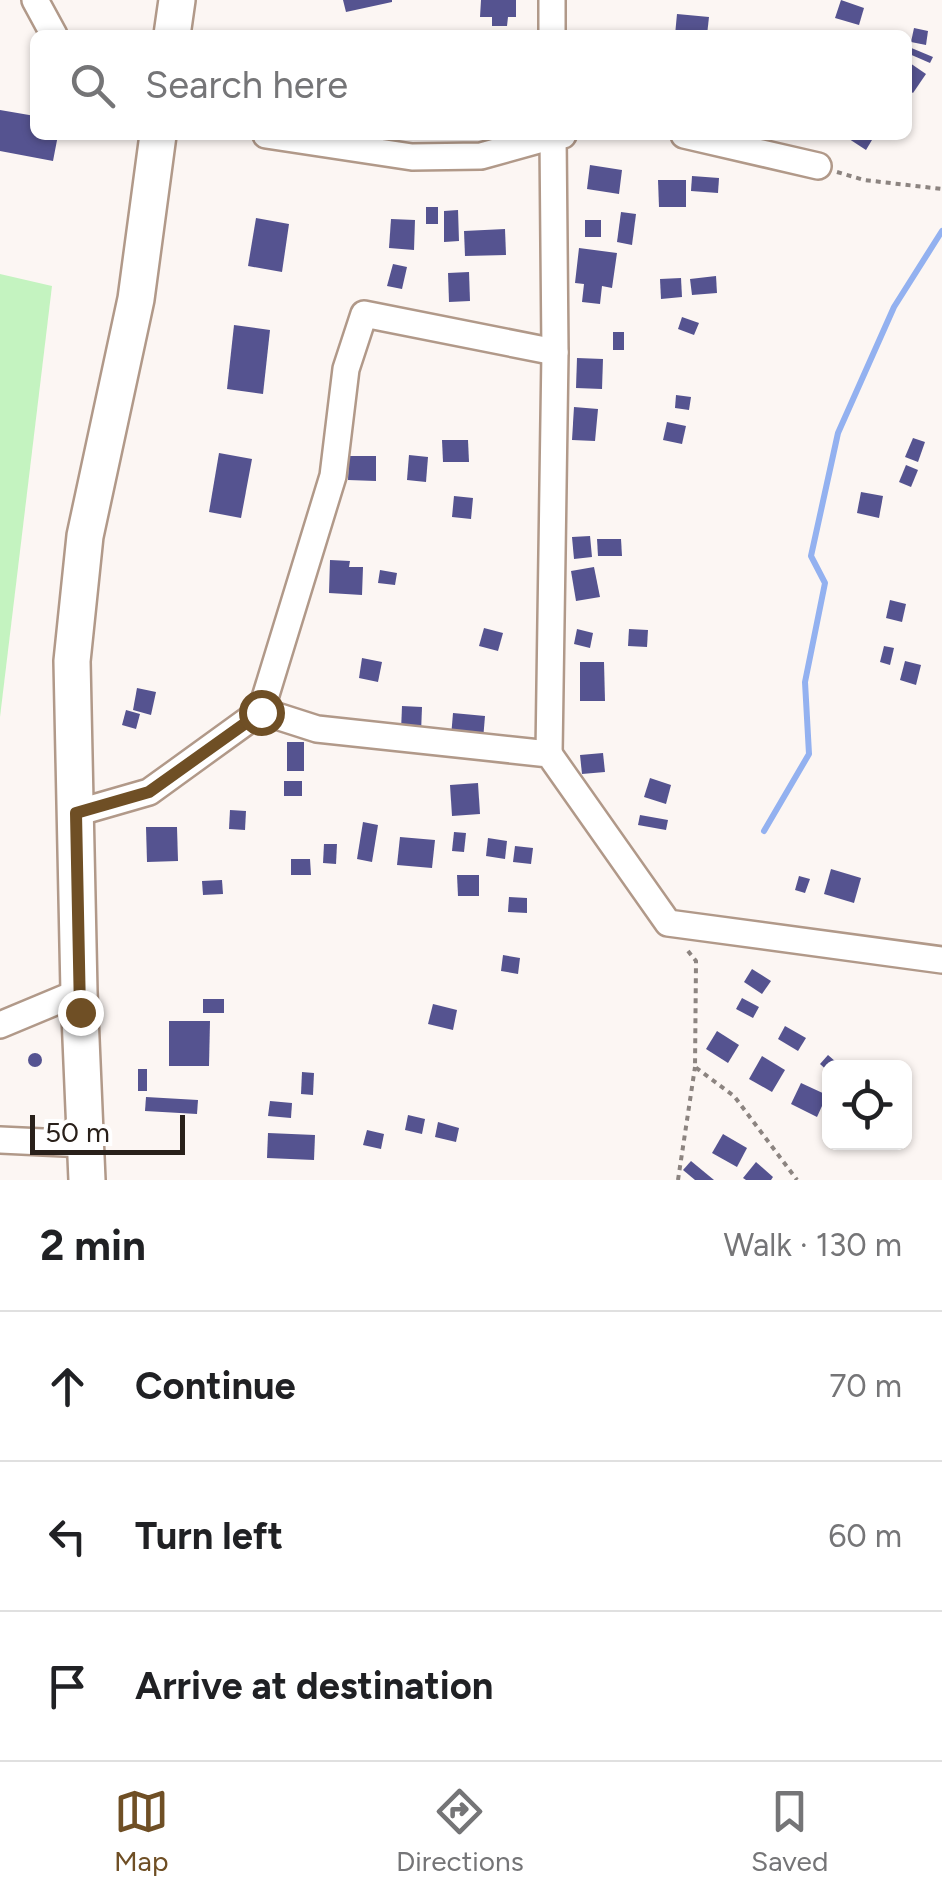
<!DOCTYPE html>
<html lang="en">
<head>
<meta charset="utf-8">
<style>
	:root { --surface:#fff; --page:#f2f2f2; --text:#202124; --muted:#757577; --line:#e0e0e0; --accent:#6f4f25 }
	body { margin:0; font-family:Figtree,sans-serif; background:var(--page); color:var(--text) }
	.controls { position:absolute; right:30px; bottom:30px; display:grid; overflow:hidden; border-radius:15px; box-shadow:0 2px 8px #0004 }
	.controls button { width:90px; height:90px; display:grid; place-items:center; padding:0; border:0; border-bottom:2px solid var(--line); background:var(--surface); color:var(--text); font:50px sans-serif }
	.scale { position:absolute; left:30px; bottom:25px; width:155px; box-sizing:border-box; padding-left:10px; border:5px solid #29201a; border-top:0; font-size:28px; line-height:35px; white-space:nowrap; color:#29201a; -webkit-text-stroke:8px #fff; paint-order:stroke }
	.stop { position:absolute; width:30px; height:30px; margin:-22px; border:8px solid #6f4f25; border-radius:50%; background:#fff }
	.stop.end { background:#6f4f25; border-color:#fff; box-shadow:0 2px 10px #0008 }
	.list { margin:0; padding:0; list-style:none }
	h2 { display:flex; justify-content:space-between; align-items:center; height:130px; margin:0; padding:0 40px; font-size:42px }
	h2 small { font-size:32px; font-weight:400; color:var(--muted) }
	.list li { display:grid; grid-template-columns:65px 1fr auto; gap:30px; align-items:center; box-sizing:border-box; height:150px; padding:0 40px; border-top:2px solid var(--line) }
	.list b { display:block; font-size:38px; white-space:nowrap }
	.list em { font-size:32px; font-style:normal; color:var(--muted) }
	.icon { flex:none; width:55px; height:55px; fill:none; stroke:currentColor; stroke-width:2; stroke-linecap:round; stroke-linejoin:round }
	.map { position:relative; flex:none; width:942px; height:1180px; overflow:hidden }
	.search { position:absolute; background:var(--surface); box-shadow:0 2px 8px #0004; left:30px; right:30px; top:30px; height:110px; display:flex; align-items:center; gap:25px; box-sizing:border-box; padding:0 35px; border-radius:15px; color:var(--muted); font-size:38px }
	.sheet { height:580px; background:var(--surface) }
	nav { display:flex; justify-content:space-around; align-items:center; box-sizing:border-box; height:140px; border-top:2px solid var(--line); background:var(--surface); font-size:28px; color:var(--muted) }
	nav a { display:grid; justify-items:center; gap:5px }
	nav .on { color:var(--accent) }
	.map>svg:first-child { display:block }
	.green { fill:#c4f3c0 }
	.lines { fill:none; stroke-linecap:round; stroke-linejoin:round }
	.stream { stroke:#93b1f0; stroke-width:6 }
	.building { fill:#555390 }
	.minor-casing { stroke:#b19989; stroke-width:30 }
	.secondary-casing { stroke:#b19989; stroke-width:40 }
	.path { stroke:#8c8480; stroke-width:4; stroke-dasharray:5 5; stroke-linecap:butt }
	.minor { stroke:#fff; stroke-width:25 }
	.secondary { stroke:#fff; stroke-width:35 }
	.route { stroke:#6f4f25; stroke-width:12 }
</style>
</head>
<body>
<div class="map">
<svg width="942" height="1180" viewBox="0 0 942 1180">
	<rect width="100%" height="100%" fill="#fcf6f3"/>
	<polygon class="green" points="0,274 52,286 0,717"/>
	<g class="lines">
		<polyline class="stream" points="764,831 809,754 805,682 825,583 811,556 838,433 894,307 942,231"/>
	</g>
	<g class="building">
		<polygon points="343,0 392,0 392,2 346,12"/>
		<polygon points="481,0 516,0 516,17 508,17 507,26 492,26 492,17 480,17"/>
		<polygon points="841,0 864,8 859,25 835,18"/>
		<polygon points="677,14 709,17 707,35 675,35"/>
		<polygon points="914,28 928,31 926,45 911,42"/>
		<polygon points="909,47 933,57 930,63 907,53"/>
		<polygon points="907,61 926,74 913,93 907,89"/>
		<polygon points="0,110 35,116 35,135 58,135 53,161 0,151"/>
		<polygon points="843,135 875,135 866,150"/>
		<polygon points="590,165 622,170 619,194 587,189"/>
		<polygon points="692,176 719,178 718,193 691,191"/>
		<polygon points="658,180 686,180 686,207 659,207"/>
		<rect x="426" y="207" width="12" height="17"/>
		<polygon points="458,210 459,241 444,242 444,211"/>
		<polygon points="621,212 636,214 632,245 617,242"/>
		<polygon points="256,218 289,224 282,272 248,266"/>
		<polygon points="391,219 415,220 414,250 389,248"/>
		<rect x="585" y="220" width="16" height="17"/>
		<polygon points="505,229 506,255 465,256 464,231"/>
		<polygon points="579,248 617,253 612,288 602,286 600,304 582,302 584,284 575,283"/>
		<polygon points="393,264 407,267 402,289 387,286"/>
		<polygon points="469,272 470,301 449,302 448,273"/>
		<polygon points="716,276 717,293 692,295 690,279"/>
		<polygon points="681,278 682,297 661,299 660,279"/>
		<polygon points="682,317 699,323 694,335 678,329"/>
		<polygon points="234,325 270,330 263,394 227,389"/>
		<rect x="613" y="332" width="11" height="18"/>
		<polygon points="577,358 603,359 602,389 576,388"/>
		<polygon points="676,395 691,397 689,410 675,408"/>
		<polygon points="574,407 598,409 595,441 572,440"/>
		<polygon points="667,422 686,426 682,444 663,440"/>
		<polygon points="913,438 925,442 918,462 905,457"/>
		<polygon points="442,440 468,440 469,462 443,462"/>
		<polygon points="219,453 252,459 241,518 209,512"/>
		<polygon points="409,455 428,457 426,482 407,480"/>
		<polygon points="349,456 376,456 376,481 348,480"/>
		<polygon points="906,465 918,470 911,487 899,482"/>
		<polygon points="861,492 883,496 879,518 857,513"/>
		<polygon points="454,496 473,498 471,519 452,517"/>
		<polygon points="590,536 592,557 574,559 572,537"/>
		<polygon points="597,539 621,539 622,556 598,556"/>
		<polygon points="330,560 350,561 349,567 363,567 362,595 329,593"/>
		<polygon points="594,567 600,597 576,601 571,571"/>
		<polygon points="380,570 397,573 395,585 378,583"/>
		<polygon points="890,600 906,604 902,622 886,618"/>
		<polygon points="484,628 503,633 498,651 479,646"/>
		<polygon points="577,629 593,633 590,648 574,644"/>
		<polygon points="629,629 648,630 647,647 628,646"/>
		<polygon points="884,646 894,648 890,665 880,662"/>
		<polygon points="362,658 382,662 378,682 359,678"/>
		<polygon points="905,661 921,665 916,685 900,680"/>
		<polygon points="580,662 604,662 605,701 580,701"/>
		<polygon points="137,688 156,692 151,715 133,710"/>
		<polygon points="402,706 422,707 421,733 401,731"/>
		<polygon points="126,710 140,714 136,729 122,725"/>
		<polygon points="453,713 485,716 483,740 451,737"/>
		<rect x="287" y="742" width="17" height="29"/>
		<polygon points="603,753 605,772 582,774 580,755"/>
		<polygon points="650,778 671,785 666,804 644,797"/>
		<rect x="284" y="781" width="18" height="15"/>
		<polygon points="478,783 480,814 452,816 450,785"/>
		<polygon points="230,810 246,811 245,830 229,829"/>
		<polygon points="640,815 668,820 666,830 638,825"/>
		<polygon points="363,822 378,825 372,862 357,859"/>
		<polygon points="146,827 177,827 178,861 147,862"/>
		<polygon points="454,832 466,833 464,852 452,851"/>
		<polygon points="400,837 435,840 432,868 397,865"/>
		<polygon points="488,838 507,841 505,859 486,856"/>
		<polygon points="324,844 337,844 336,864 323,863"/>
		<polygon points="515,846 533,848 531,864 513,862"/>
		<polygon points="291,859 310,859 311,875 291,875"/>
		<polygon points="831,869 861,878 854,903 824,894"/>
		<polygon points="457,875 479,875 479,896 458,896"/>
		<polygon points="799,876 810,879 805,893 795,890"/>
		<polygon points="222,880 223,894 203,895 202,881"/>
		<polygon points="509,897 527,898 527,913 508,912"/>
		<polygon points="503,955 520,958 518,974 501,971"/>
		<polygon points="752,969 771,981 762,994 744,982"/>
		<polygon points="742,998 759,1007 753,1018 736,1009"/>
		<rect x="203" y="999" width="21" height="14"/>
		<polygon points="433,1004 457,1010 453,1030 428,1024"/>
		<polygon points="169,1021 210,1021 209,1066 169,1066"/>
		<polygon points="785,1026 806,1038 798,1051 778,1039"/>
		<polygon points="717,1031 739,1045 728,1063 706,1049"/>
		<circle cx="35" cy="1060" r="7"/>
		<polygon points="828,1055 843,1068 830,1068 830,1073 820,1064"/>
		<polygon points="762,1056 785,1070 772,1092 749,1079"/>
		<rect x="138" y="1069" width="9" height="22"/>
		<polygon points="302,1072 314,1073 313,1095 301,1094"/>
		<polygon points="801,1083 827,1095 817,1117 791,1104"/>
		<polygon points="146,1097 198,1100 197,1114 145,1111"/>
		<polygon points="270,1101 292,1103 291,1118 268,1116"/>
		<polygon points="408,1115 425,1119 422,1134 405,1130"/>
		<polygon points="438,1122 459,1128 456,1142 435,1137"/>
		<polygon points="367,1130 384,1134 381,1149 363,1145"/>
		<polygon points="268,1133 315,1135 314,1160 267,1158"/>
		<polygon points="723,1134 747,1148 737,1167 712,1153"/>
		<polygon points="691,1161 714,1180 695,1180 683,1170"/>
		<polygon points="756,1162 773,1177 771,1180 746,1180 743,1178"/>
	</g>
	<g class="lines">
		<g class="minor-casing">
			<g id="minor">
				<polyline points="35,0 54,35"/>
				<polyline points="552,0 552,35"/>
				<polyline points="266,135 412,157 481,156 553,136 563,135"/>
				<polyline points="684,135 818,166"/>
				<polyline points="261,711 317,729 549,754 668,923 942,960"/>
				<polyline points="549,754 555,352 553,135"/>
				<polyline points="76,813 149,792 261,711 333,476 346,369 364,314 555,352"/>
				<polyline points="0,1025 79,992"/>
				<polyline points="0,1140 86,1144"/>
			</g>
		</g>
		<g class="secondary-casing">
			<g id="secondary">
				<polyline points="172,35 177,0"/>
				<polyline points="87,1180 79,992 72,661 85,536 136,299 158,135"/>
			</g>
		</g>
		<g class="path">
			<polyline points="837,172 864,180 942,189"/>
			<polyline points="688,951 696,961 695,1067 734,1096 797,1180"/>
			<polyline points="678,1180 695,1067"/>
		</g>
		<use href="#minor" class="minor"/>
		<use href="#secondary" class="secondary"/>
	</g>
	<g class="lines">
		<polyline class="route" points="80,1012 76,813 149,792 261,712"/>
	</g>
</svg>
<div class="controls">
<button><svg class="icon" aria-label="locate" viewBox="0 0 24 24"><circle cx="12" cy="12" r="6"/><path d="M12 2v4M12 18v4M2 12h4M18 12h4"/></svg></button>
</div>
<div class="scale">50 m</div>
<div class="stop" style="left:261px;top:712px"></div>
<div class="stop end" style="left:80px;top:1012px"></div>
<div class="search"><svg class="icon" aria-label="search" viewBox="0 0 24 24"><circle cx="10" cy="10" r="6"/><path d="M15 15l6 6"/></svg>Search here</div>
</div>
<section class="sheet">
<h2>2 min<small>Walk · 130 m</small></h2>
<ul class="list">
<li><svg class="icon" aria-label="ahead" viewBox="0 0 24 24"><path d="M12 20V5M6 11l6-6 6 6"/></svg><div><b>Continue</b></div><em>70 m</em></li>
<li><svg class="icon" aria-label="left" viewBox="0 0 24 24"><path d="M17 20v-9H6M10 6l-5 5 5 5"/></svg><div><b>Turn left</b></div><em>60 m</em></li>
<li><svg class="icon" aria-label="arrive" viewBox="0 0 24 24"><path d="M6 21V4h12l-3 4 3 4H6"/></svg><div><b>Arrive at destination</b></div></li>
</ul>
</section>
<nav>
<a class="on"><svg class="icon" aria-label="map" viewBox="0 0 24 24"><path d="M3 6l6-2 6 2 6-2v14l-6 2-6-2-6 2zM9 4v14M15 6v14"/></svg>Map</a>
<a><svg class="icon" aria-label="directions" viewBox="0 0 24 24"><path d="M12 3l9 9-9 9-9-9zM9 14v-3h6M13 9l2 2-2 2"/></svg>Directions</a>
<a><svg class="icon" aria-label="saved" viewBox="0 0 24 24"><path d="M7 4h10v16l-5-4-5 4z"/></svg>Saved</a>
</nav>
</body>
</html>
